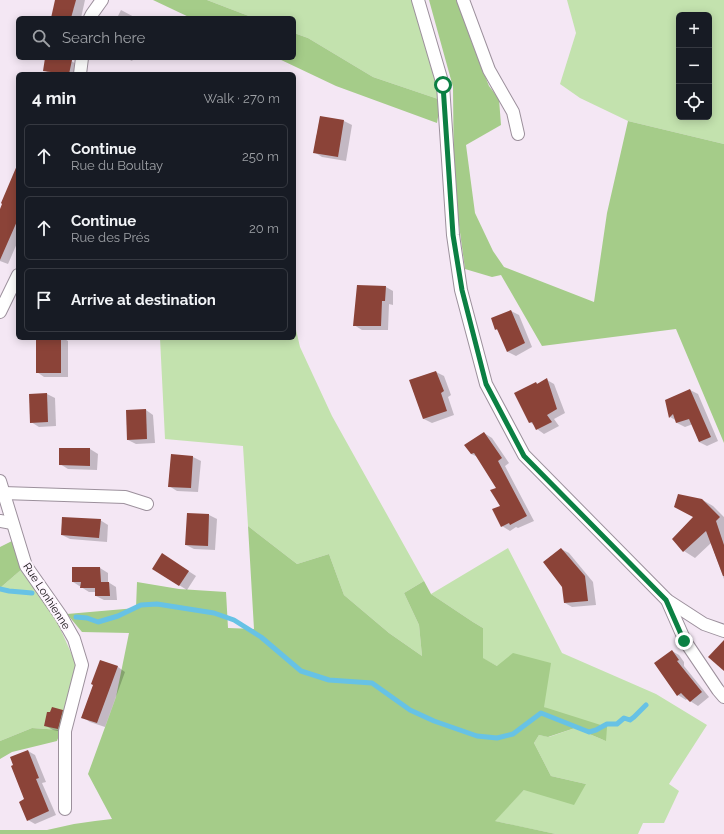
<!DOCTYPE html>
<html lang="en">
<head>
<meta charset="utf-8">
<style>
	:root { --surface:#171b24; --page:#242831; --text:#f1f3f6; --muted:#9ea1a6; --line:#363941 }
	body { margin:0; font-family:Raleway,sans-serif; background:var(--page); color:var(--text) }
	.controls { position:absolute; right:12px; top:12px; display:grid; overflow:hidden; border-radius:6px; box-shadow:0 2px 10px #0003 }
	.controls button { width:36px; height:36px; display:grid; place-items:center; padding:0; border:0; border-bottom:1px solid var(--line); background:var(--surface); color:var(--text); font:20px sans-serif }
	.stop { position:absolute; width:12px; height:12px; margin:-9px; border:3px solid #0b8043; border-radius:50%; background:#fff }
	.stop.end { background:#0b8043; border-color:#fff; box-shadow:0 1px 4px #0008 }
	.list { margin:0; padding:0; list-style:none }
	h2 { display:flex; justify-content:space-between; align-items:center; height:52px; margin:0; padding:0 16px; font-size:17px }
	h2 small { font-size:13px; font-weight:400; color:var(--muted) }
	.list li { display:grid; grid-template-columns:26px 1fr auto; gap:12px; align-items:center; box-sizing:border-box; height:64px; margin:0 8px 8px; padding:0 8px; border:1px solid var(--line); border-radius:6px }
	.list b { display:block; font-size:15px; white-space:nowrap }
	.list p { margin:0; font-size:13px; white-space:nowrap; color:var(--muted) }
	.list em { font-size:13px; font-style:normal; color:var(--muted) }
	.icon { flex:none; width:22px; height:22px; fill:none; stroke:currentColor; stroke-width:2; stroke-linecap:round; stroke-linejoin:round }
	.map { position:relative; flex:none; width:724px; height:834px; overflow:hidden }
	.search { position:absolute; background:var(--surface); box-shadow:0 2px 10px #0003; left:16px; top:16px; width:280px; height:44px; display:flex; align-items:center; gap:10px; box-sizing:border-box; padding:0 14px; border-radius:6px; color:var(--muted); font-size:15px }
	.panel { position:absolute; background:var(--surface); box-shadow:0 2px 10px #0003; left:16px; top:72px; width:280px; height:268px; border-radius:6px }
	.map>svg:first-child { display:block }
	.green { fill:#c3e2ae; fill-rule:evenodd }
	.forest { fill:#a5cc89 }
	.shadow { fill:#0003 }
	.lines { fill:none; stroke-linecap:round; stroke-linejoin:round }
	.stream { stroke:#67c2e5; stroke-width:5 }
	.building { fill:#8b4338 }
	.street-casing { stroke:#9c909c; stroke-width:14 }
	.street { stroke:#fff; stroke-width:12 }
	.route { stroke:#0b8043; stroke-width:5 }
	.labels { text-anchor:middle; stroke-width:4; stroke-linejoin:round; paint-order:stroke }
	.street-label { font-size:11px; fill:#171317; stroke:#fef6fe }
</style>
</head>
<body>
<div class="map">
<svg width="724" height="834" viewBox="0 0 724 834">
	<rect width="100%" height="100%" fill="#f4e7f4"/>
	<g class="green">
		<polygon points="207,0 412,0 441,100 373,77 308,38 294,33 294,18 254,18"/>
		<path d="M 567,0 L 724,0 L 724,144 L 628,121 L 580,98 L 560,84 L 576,33 ZM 679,15 L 709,15 L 709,117 L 679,117 Z"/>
		<polygon points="294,321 300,347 332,416 424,581 404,593 419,625 422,656 389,633 344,595 329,554 297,564 248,526 243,446 165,439 160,338 294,338"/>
		<polygon points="508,548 562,653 656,694 707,725 669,784 679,791 664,823 643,823 638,834 556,834 494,821 524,790 586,784 551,776 534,743 539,735 549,737 575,728 606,741 544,707 497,666 482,658 483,628 473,622 431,594"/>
		<polygon points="22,569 56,619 76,664 61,730 32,728 0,741 0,588"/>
	</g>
	<g class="forest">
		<polygon points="153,0 207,0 254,18 191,18"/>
		<polygon points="429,0 457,0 472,43 489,86 499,99 501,125 466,145 475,213 493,251 504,267 594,302 607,213 628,121 724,144 724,443 676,329 542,346 501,275 492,277 465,269 454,188 453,87"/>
		<polygon points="294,33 308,38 373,77 441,100 437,123 336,86 277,58 294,58"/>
		<polygon points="248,526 297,564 329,554 344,595 389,633 422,656 419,625 404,593 424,581 431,594 473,622 483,628 483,658 497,666 513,653 551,663 544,707 607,727 606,741 575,728 548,737 539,735 534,743 551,776 586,784 574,805 524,790 495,821 556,834 0,834 0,830 47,830 74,824 95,821 112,819 88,774 116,697 129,633 82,632 67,614 136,608 137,582 179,589 226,592 228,628 254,629"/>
		<polygon points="14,540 22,569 0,588 0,547"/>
		<polygon points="32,728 61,730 57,741 12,752 0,759 0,741"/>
	</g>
	<g class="shadow">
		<polygon points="56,0 85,0 81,18 52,18"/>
		<polygon points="121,10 136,18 117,18"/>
		<polygon points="46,58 72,58 71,61 80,66 78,74 51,74 44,70"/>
		<polygon points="126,58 134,58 132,61"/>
		<polygon points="320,117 344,121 352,125 346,161 322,157 314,152"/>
		<polygon points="18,179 18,241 8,264 0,261 0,220"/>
		<polygon points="294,205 296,206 294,222"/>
		<polygon points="386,287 393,291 393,305 389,304 388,330 362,330 354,325"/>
		<polygon points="511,311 519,315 532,347 516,356 508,352 499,331 495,329"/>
		<polygon points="37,338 63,338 68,341 68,377 44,377 37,372"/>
		<polygon points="436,372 444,376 451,395 448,397 454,415 432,423 424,419 410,381"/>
		<polygon points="547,380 554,384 565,413 554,419 559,426 544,434 537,429 534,425 530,422 536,383 538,384"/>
		<polygon points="690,390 698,394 718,441 707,446 699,442 693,424 685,427 677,423 677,421 670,417 666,400"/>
		<polygon points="47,394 55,398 56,426 39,427 31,422"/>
		<polygon points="146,410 153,415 155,443 136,444 128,440"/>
		<polygon points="484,433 492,438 509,463 505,466 534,521 518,528 516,527 510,531 502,526 501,507 497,488 478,457 471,454"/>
		<polygon points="60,449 90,449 98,454 97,470 68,469 60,464"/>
		<polygon points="172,455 193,457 201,461 198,492 177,491 169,486"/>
		<polygon points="701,499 713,506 724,517 724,579 711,543 695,558 684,551 694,517"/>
		<polygon points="188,514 209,515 217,519 215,550 194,549 186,545"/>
		<polygon points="100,520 108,525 107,542 70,539 62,535"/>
		<polygon points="561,549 569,553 593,582 596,605 572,607 565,603"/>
		<polygon points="170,559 196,576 187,590 153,569"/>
		<polygon points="100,568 108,573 108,582 116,587 117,600 104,600 96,596 96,592 89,592 73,582"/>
		<polygon points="672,651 679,655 684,662 684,666 709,697 698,706 690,701 688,698 686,700 678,695"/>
		<polygon points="100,661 118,667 125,672 105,727 90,722 82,717 94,685"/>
		<polygon points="62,710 70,715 66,733 53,730 46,726"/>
		<polygon points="28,751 35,755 46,782 42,783 56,815 35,824 28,820 25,800"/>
	</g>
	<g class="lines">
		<g class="stream">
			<polyline points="0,589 9,591 32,593"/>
			<polyline points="76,617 87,618 98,622 118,616 141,605 157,604 214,613 234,620 261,637 301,671 329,680 372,683 410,710 434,721 477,736 497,738 513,734 541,713 589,732 596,730 607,724 617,724 624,718 630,720 634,717 646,705"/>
		</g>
	</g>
	<g class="building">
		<polygon points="55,0 76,0 71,18 51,18"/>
		<polygon points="45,58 62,58 72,60 69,74 51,74 51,72 43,71"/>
		<polygon points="320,116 344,120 338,157 313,153"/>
		<polygon points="18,163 18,219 0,260 0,209 2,204 1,203"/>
		<polygon points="357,285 386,286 385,301 382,301 381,326 353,326"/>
		<polygon points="511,310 525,343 507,352 497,329 495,330 491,318"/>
		<rect x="36" y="338" width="25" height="35"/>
		<polygon points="436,371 444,391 441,393 447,411 423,419 409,380"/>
		<polygon points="547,378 557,409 547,415 552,422 536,430 532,422 529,423 514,393 536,382 537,384"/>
		<polygon points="690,389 711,437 699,442 689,419 676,423 673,414 669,418 665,400"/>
		<polygon points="47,393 48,422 30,423 29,394"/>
		<polygon points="146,409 147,439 127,440 126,410"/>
		<polygon points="484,432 502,458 498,461 527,516 510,525 509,523 501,527 492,509 500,506 490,490 496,488 474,453 471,454 464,445"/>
		<polygon points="59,448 90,448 90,466 59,465"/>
		<polygon points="171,454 193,456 191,488 168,487"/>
		<polygon points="678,494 702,499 720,517 716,521 724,545 724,576 723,576 706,531 683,552 672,539 693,517 674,507"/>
		<polygon points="187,513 209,514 208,546 185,545"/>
		<polygon points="62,517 101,519 99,538 61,535"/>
		<polygon points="561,548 585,576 588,601 564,603 562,587 543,562"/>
		<polygon points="162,553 189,571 179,586 152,569"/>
		<polygon points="72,567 100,567 101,582 109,582 110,596 95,596 95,588 80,588 81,582 72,582"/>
		<polygon points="724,640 724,671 708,657"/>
		<polygon points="672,650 679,660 677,661 702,692 690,702 681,693 677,696 654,663"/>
		<polygon points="100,660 118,666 97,723 81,718 93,685 91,684"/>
		<polygon points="52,707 63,710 58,729 44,726 47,712 50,712"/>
		<polygon points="28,750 39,778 36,779 49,811 27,821 19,802 24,799 11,766 13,765 10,757"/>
	</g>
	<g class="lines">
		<g class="street-casing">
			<g id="street">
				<polyline points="418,0 443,85 453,235 461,290 486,384 524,455 667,600 704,624 724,631"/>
				<polyline points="463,0 489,70 513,112 518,134"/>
				<polyline points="90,18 92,14 102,0"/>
				<polyline points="80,74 82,58"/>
				<polyline points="0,312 18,275"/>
				<polyline points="0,481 26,566 61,616 74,639 82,665 65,731 65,809"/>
				<polyline points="3,493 125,497 147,504"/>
				<polyline points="0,521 12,523"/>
				<polyline points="667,600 685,641 718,690 724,697"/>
			</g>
		</g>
		<use href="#street" class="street"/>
	</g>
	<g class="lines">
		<polyline class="route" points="443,85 453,235 462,290 486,384 524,456 666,600 684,641"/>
	</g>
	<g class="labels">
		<g class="street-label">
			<text transform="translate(47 596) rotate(57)" y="4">Rue Lonhienne</text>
		</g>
	</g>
</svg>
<div class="controls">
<button>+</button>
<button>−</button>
<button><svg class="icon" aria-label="locate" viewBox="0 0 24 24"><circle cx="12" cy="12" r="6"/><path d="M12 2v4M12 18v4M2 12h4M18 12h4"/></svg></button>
</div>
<div class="stop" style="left:443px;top:85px"></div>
<div class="stop end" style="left:684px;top:641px"></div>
<div class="search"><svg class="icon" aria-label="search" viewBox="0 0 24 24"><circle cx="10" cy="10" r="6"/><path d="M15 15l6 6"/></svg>Search here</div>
<section class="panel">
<h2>4 min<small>Walk · 270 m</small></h2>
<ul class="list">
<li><svg class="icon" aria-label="ahead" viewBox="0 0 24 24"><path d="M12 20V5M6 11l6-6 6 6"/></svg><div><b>Continue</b><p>Rue du Boultay</p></div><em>250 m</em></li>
<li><svg class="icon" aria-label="ahead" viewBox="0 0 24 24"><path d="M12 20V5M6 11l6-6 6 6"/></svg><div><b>Continue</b><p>Rue des Prés</p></div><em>20 m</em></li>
<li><svg class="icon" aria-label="arrive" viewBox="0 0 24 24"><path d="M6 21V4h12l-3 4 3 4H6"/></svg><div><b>Arrive at destination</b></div></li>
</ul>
</section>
</div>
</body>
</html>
